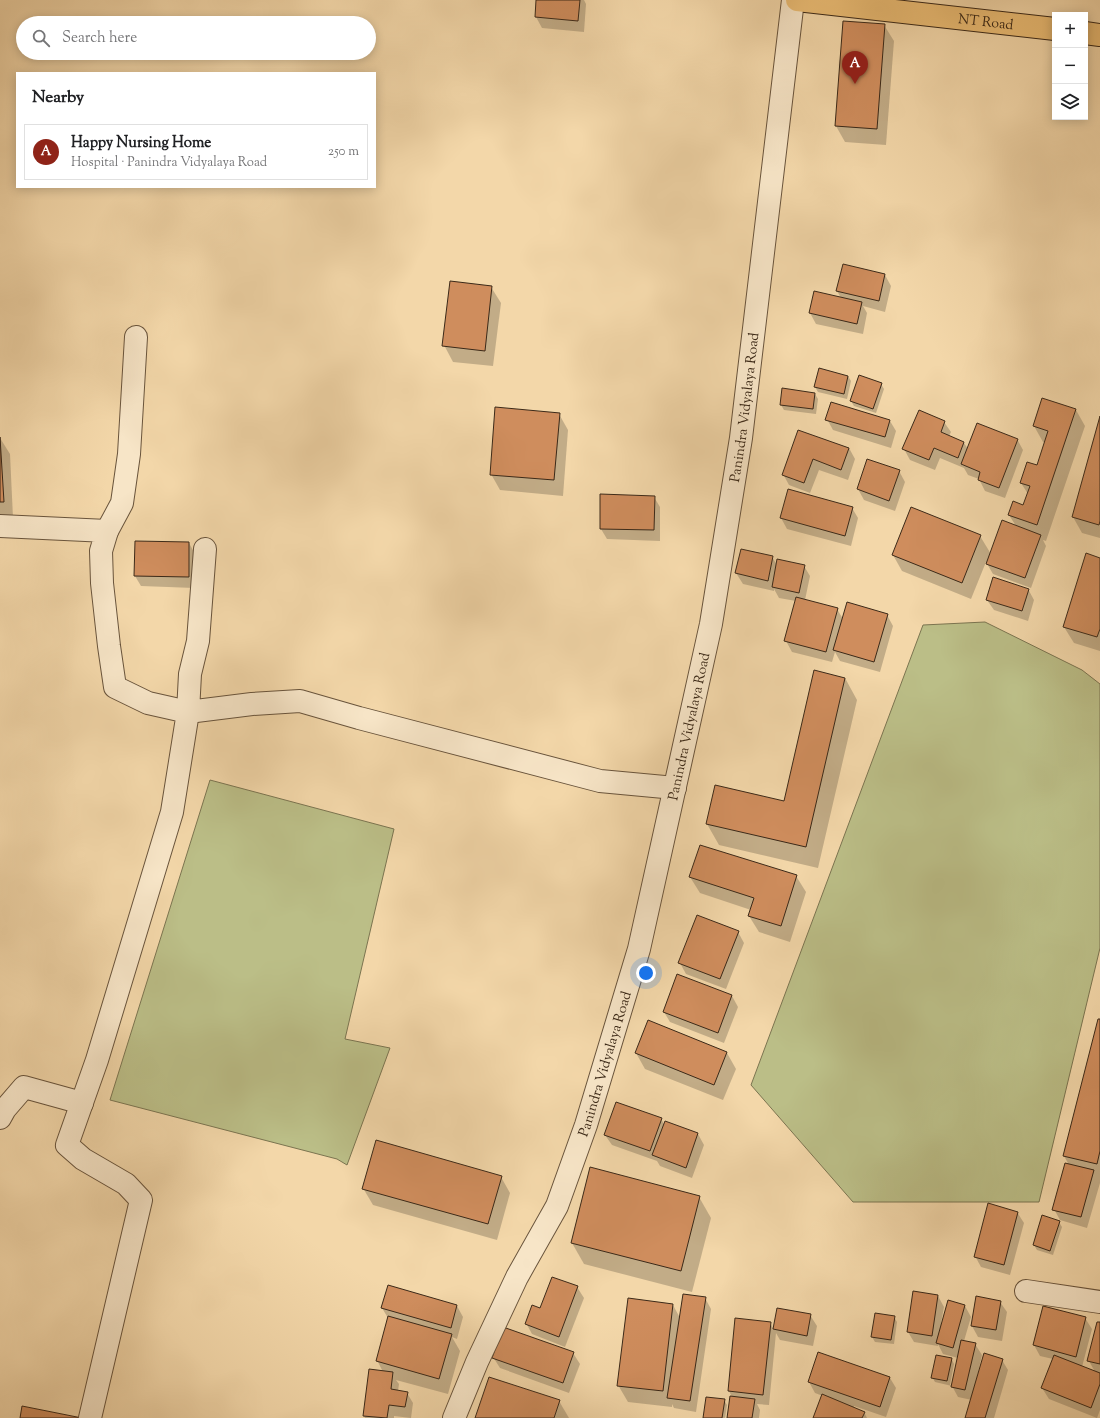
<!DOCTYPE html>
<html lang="en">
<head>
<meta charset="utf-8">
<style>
	:root { --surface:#fff; --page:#f6f6f6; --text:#202124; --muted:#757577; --line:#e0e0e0; --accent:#8f2418 }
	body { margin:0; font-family:"Sorts Mill Goudy",serif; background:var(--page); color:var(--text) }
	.controls { position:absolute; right:12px; top:12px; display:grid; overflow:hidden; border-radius:0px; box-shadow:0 2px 10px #0003 }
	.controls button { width:36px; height:36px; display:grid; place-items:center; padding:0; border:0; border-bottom:1px solid var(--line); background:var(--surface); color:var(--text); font:20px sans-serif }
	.you { position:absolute; left:646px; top:973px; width:14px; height:14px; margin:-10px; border:3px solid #fff; border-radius:50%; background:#1a73e8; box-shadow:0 0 0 6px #1a73e833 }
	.badge { display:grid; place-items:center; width:26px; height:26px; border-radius:50%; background:var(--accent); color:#fff; font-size:13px; font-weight:700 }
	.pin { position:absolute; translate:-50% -33px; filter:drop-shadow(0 1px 2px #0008) }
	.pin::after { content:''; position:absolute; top:21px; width:14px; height:12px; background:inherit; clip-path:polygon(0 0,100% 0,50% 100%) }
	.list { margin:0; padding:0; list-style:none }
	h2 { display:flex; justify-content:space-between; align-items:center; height:52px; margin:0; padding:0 16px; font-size:17px }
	h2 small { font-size:13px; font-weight:400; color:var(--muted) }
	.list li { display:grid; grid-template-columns:26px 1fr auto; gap:12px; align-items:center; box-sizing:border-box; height:56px; margin:0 8px 8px; padding:0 8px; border:1px solid var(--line); border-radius:0px }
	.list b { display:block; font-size:15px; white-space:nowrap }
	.list p { margin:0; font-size:13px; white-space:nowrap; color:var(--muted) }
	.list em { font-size:13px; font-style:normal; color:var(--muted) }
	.icon { flex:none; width:22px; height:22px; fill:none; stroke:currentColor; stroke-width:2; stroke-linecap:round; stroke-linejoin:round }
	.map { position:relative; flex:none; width:1100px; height:1418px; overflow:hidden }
	.search { position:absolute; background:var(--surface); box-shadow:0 2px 10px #0003; left:16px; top:16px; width:360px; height:44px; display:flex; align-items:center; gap:10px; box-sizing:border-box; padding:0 14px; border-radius:22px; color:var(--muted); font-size:15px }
	.panel { position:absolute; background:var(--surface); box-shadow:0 2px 10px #0003; left:16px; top:72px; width:360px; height:116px; border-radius:0px }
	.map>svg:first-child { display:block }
	.green { fill:#bbbe87; stroke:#7b7450 }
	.shadow { fill:#0003 }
	.building { fill:#cf8d5d; stroke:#3b2918 }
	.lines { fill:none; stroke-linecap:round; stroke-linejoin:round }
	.street-casing { stroke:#69543c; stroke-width:24 }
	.primary-casing { stroke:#3b2918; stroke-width:24 }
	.street { stroke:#f7e5c7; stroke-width:22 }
	.primary { stroke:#eabc74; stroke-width:22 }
	.labels { text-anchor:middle; stroke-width:4; stroke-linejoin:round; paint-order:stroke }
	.street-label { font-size:14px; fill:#3b2918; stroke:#f7e5c7 }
</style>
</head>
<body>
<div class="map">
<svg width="1100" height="1418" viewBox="0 0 1100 1418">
	<rect width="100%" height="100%" fill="#f3d7a9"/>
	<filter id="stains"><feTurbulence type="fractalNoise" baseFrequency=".005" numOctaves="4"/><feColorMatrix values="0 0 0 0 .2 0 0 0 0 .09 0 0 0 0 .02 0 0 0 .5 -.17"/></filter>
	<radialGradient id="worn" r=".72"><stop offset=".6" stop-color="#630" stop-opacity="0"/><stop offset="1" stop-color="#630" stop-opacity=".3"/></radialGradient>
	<g class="green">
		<polygon points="985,622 1082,670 1100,684 1100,948 1039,1202 853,1202 751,1085 923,625"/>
		<polygon points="210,780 394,829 345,1039 390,1048 347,1165 337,1159 110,1100"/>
	</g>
	<g class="shadow">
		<polygon points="537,0 584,0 586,4 584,32 542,28 536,17"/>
		<polygon points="884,25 894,41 886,145 845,142 836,126"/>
		<polygon points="885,275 891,286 885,312 863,306 867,313 863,334 816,324 810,313 841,298 837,291"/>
		<polygon points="491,287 501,303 493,366 453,362 444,345"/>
		<polygon points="848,376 851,381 847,399 818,392 815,387"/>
		<polygon points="881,384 884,389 876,413 854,406 851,401"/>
		<polygon points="815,394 818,399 816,414 784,410 781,405"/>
		<polygon points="1076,410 1085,426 1046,541 1043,540 1046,546 1031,588 993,574 986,562 971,599 902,571 893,555 980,536 991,554 1016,526 1009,515 1024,506 1028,494 1021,483 1037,467 1045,443 1043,442 1034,426"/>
		<polygon points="559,414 568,430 563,496 500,490 491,474"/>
		<polygon points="827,419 890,421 896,431 891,448 833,430"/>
		<polygon points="1100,420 1100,538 1082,533 1073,517"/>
		<polygon points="944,422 951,432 949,436 964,443 968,449 1017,439 1023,450 1005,498 985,491 979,479 968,475 964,468 940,458 935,470 910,460 904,449"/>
		<polygon points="798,431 849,448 855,459 848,480 819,470 810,493 789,485 783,474"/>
		<polygon points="0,438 10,454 13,518 0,519"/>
		<polygon points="899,471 905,482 895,511 864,500 858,489"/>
		<polygon points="788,491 852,508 858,518 851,546 787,529 781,518"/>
		<polygon points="654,497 660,507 660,541 607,539 601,529"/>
		<polygon points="189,543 195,554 194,588 141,586 135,576"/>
		<polygon points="772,557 777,565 804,566 810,576 805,600 837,609 843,619 887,615 893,626 880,672 840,661 835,652 832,662 792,652 786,641 796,601 779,598 774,589 774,591 743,584 736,573"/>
		<polygon points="1100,559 1100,651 1074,643 1064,627"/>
		<polygon points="1028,589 1034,600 1028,621 994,610 987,600"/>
		<polygon points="845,678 857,700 818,868 719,845 707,824 785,803"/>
		<polygon points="796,876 806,892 790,942 759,932 749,916 751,910 700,893 690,877"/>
		<polygon points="738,932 744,943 726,989 686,974 680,963"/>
		<polygon points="678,976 732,996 738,1007 724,1043 670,1022 664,1012"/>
		<polygon points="1100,1020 1100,1183 1087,1228 1060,1220 1054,1209 1069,1165 1064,1156"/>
		<polygon points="636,1053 727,1053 736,1069 723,1100 645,1069"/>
		<polygon points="661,1119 664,1124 698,1134 704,1145 692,1178 660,1166 657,1161 612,1145 605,1135"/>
		<polygon points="501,1177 510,1193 497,1240 373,1205 363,1188"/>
		<polygon points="699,1197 711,1218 692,1292 584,1264 572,1243"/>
		<polygon points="1017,1212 1024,1223 1010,1275 981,1267 975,1256"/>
		<polygon points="1059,1222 1062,1227 1053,1255 1037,1250 1034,1245"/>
		<polygon points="389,1286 457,1306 463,1317 457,1339 452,1337 460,1351 448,1394 396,1380 399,1384 398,1391 407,1393 413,1403 411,1418 394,1416 394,1418 365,1418 364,1416 383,1372 377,1360 388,1318 382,1308"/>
		<polygon points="577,1287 584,1298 565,1347 532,1334 526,1323 541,1309"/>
		<polygon points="938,1296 944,1307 941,1323 943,1324 965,1306 971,1317 964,1341 975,1344 982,1355 977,1377 978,1377 1002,1360 1008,1370 994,1418 966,1418 972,1400 958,1397 952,1386 935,1382 932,1377 951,1358 954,1364 950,1385 952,1385 958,1358 943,1354 938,1344 938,1346 914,1342 908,1332"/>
		<polygon points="705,1298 711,1309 696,1412 674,1408 672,1404 672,1407 628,1402 618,1385 673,1305 680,1318"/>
		<polygon points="1000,1302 1007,1312 1002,1341 978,1337 972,1326"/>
		<polygon points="778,1309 810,1315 817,1326 813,1346 780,1340 776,1333 769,1405 757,1404 760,1410 759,1418 728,1418 732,1397 729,1391 736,1319 770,1323 774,1330"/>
		<polygon points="894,1317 897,1322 894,1344 875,1342 872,1337"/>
		<polygon points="1085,1318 1092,1329 1082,1367 1095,1372 1089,1361 1100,1323 1100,1410 1097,1418 1049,1399 1042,1388 1053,1359 1040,1356 1034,1345"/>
		<polygon points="573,1353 580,1364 569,1393 500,1368 493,1357"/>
		<polygon points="890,1378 896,1388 886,1417 854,1406 854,1408 864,1412 867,1418 814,1418 823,1396 815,1393 809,1382"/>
		<polygon points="724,1400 727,1405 725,1418 704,1418"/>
		<polygon points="559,1401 569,1418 476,1418"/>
	</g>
	<g class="building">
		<polygon points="536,0 580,0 578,21 535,17"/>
		<polygon points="843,21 885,24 877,129 835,126"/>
		<polygon points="843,264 885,274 879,301 836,291"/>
		<polygon points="450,281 492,286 485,351 442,346"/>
		<polygon points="814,291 862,302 857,324 809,313"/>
		<polygon points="819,368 848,376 844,394 814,387"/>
		<polygon points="859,375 882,383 873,409 850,401"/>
		<polygon points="782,388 815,393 813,409 780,405"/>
		<polygon points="1042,398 1076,409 1037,525 1008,515 1013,501 1023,505 1030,486 1020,483 1027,462 1037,465 1048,431 1033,426"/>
		<polygon points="831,402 890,420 885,437 825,420"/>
		<polygon points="495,407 560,413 554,480 490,475"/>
		<polygon points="919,410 945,421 941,432 964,442 958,458 934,448 929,460 902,449"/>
		<polygon points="1100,416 1100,521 1099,525 1072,517"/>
		<polygon points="977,423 1018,439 999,488 978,480 980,472 961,464"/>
		<polygon points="798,430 849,448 841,470 813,459 804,483 782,475"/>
		<polygon points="0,437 4,502 0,502"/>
		<polygon points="867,459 900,470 889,501 857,489"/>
		<polygon points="788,489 853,507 845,536 780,518"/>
		<polygon points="600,494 655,496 654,530 600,529"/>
		<polygon points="911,507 981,535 962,583 892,555"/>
		<polygon points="1002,520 1041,535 1025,578 986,564"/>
		<polygon points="135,541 189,542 189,577 134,576"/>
		<polygon points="741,549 773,556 768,581 735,573"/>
		<polygon points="1086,553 1100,558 1100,629 1097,637 1063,627"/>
		<polygon points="777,559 805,565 799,593 772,587"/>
		<polygon points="993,577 1029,589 1022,611 986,600"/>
		<polygon points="796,597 838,608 826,652 784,641"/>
		<polygon points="847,602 888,614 874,662 833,650"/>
		<polygon points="814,670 845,678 806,847 706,824 715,785 784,801"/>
		<polygon points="700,845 797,875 781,926 748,916 754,898 689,877"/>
		<polygon points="697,915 739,931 720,979 678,963"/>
		<polygon points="677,974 732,995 718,1033 663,1012"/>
		<polygon points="1098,1019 1100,1019 1100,1151 1097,1164 1063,1156"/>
		<polygon points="648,1020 727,1052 714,1085 635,1053"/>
		<polygon points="616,1102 662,1118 650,1151 604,1135"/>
		<polygon points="665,1121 698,1133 686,1168 652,1155"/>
		<polygon points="376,1140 502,1176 488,1224 362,1189"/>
		<polygon points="1065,1163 1094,1170 1081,1217 1052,1210"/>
		<polygon points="590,1167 700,1196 681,1271 571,1243"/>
		<polygon points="988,1203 1018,1212 1004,1265 974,1257"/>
		<polygon points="1042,1215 1060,1221 1050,1251 1033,1245"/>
		<polygon points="552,1277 578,1286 559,1337 525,1324 532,1305 540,1308"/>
		<polygon points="388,1285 457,1305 451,1328 381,1308"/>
		<polygon points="913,1291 938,1295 932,1336 907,1332"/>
		<polygon points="683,1294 706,1297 690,1401 667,1398"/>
		<polygon points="976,1296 1001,1301 996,1330 971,1326"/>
		<polygon points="628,1298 673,1304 663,1391 617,1386"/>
		<polygon points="948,1300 965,1305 953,1348 936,1343"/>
		<polygon points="1043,1306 1086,1317 1076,1357 1033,1345"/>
		<polygon points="777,1308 811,1314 807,1336 773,1329"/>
		<polygon points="875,1313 895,1316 891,1340 871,1337"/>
		<polygon points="388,1316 452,1334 439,1379 376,1361"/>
		<polygon points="735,1318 771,1322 763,1395 728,1391"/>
		<polygon points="1097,1322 1100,1322 1100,1364 1087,1361"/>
		<polygon points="503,1327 574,1352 563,1383 492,1358"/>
		<polygon points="961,1340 976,1343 965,1390 951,1387"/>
		<polygon points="818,1352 890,1377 880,1407 808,1382"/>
		<polygon points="984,1353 1003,1359 985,1418 965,1418"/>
		<polygon points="936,1355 952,1358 947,1381 931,1378"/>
		<polygon points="1054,1355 1100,1373 1100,1384 1091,1408 1041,1388"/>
		<polygon points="369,1369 393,1372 391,1389 408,1392 405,1407 389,1405 387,1418 363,1416"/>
		<polygon points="489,1377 560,1400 554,1418 475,1418"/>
		<polygon points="822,1394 865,1412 862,1418 813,1418"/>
		<polygon points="730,1396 755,1399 752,1418 727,1418"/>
		<polygon points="706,1397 725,1399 722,1418 703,1418"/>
		<polygon points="22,1406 82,1418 20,1418"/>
	</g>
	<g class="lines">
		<g class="street-casing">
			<g id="street">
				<polyline points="0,526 107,531 101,551 102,583 109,646 115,687 148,703 188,712 172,812 97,1060 67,1145 83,1159 126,1184 141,1200 90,1418"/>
				<polyline points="107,531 122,503 129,454 136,337"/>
				<polyline points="205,549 198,641 190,674 188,712 252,704 300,701 359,718 600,781 675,788"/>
				<polyline points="0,1118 5,1109 24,1087 82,1103"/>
				<polyline points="1026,1291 1100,1302"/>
				<path id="s1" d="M 454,1418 L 477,1362 L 517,1277 L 557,1206 L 586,1125 L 639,949 L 711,624 L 741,438 L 793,0"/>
			</g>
		</g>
		<g class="primary-casing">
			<g id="primary">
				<path id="s2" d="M 797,0 L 1055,29"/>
				<polyline points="1085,33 1100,35"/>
			</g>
		</g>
		<use href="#street" class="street"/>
		<use href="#primary" class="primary"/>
	</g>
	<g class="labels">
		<g class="street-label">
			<text dy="5" stroke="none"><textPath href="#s2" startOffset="190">NT Road</textPath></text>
			<text dy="5" stroke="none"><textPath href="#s1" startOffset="1058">Panindra Vidyalaya Road</textPath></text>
			<text dy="5" stroke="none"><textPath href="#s1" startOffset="734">Panindra Vidyalaya Road</textPath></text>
			<text dy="5" stroke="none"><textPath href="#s1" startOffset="386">Panindra Vidyalaya Road</textPath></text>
		</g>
	</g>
	<rect width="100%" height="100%" filter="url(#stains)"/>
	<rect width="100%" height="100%" fill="url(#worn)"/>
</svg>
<div class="controls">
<button>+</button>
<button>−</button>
<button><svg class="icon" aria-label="layers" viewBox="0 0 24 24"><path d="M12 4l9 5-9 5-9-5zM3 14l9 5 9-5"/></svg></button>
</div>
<div class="you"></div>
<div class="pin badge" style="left:855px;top:84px">A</div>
<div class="search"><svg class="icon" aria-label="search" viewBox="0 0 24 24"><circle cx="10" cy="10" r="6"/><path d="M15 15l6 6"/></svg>Search here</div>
<section class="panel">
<h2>Nearby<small></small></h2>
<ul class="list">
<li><span class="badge">A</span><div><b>Happy Nursing Home</b><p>Hospital · Panindra Vidyalaya Road</p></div><em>250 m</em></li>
</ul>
</section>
</div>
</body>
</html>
